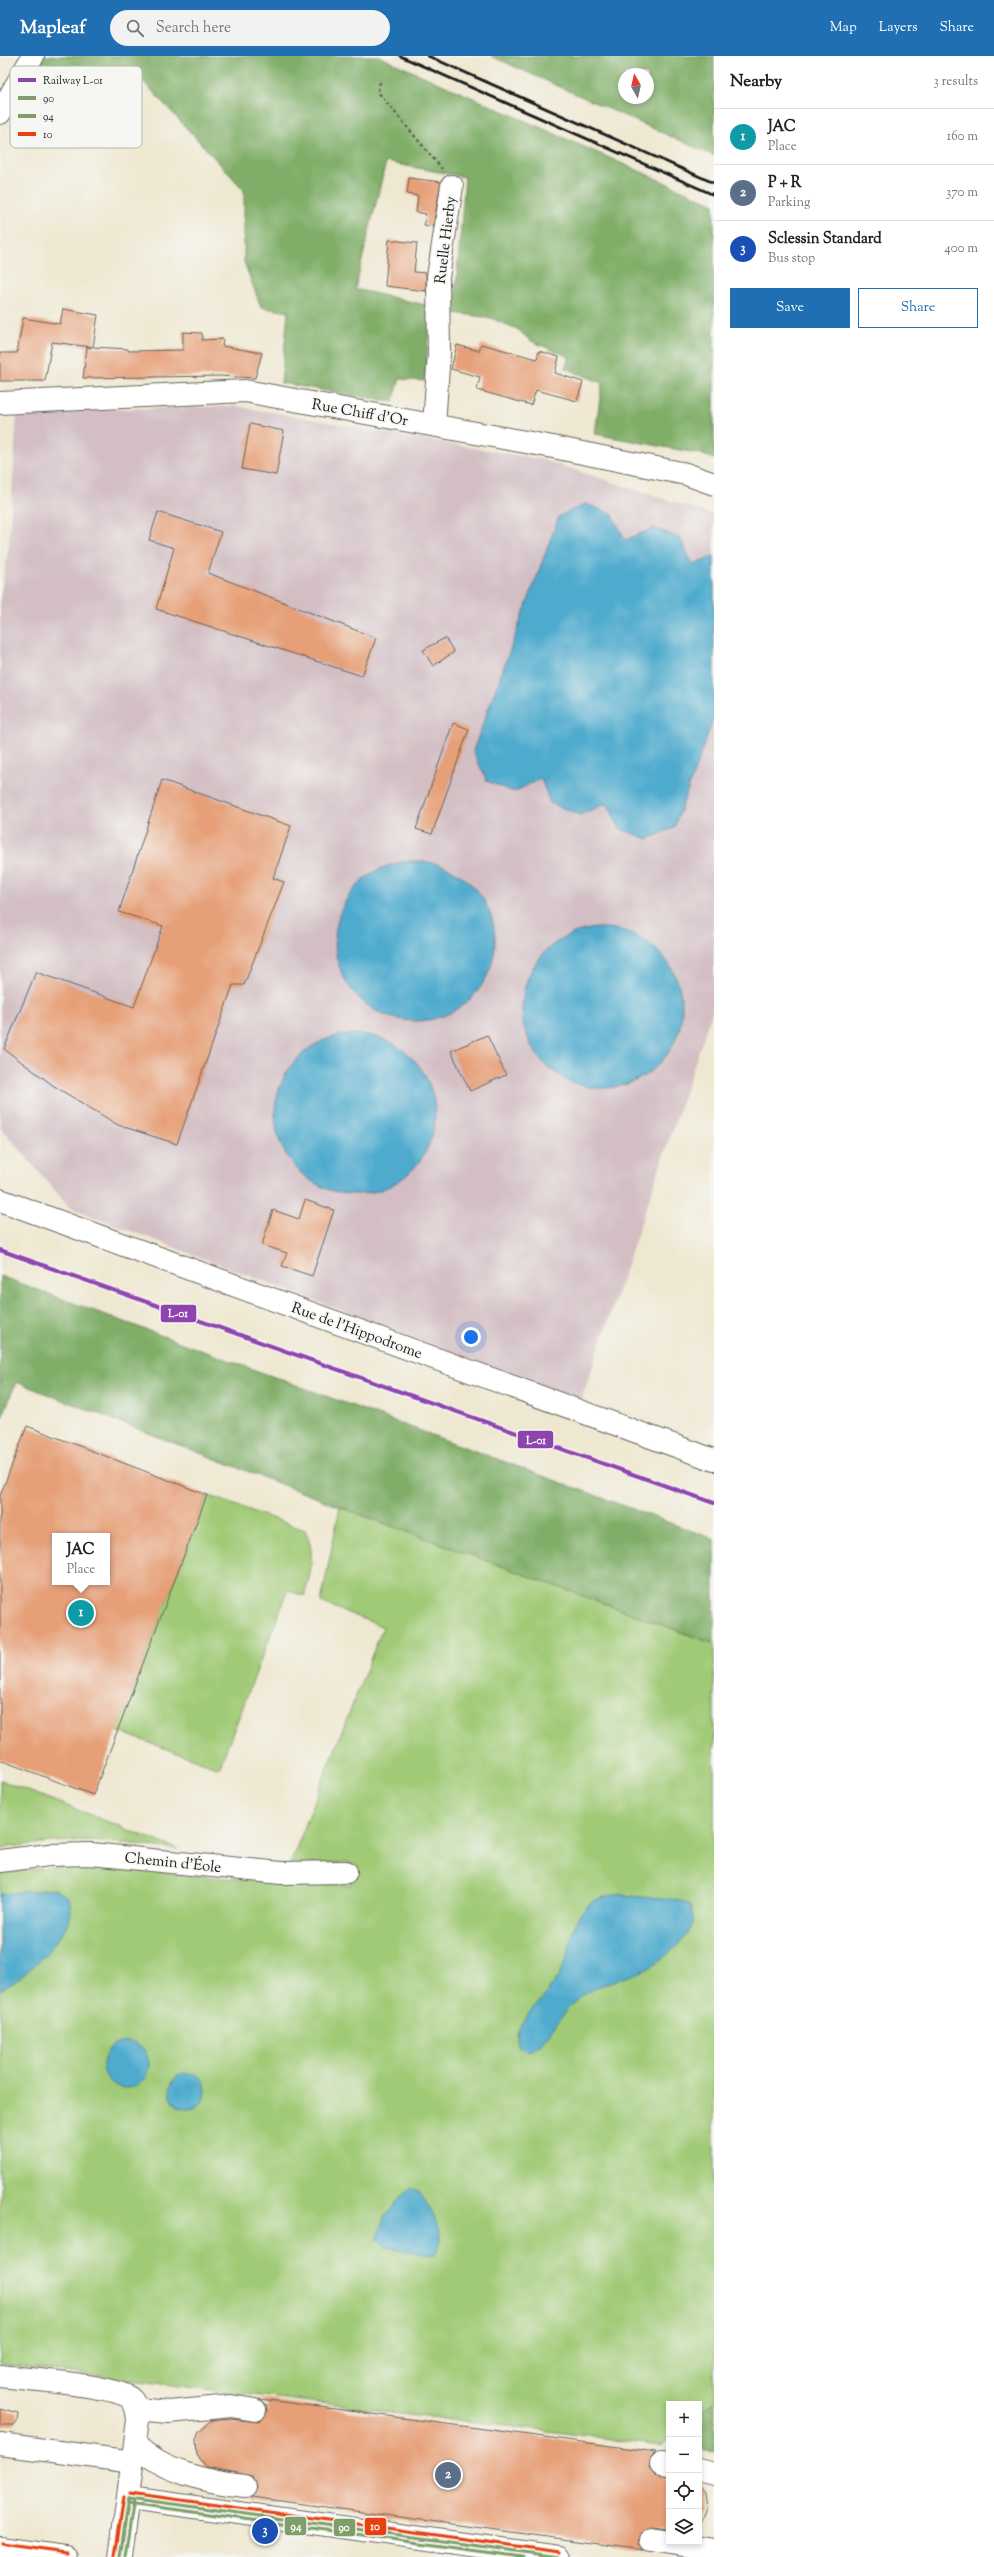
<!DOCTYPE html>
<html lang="en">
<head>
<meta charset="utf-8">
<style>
	:root { --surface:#fff; --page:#f2f2f2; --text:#222; --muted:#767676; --line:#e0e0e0; --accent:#1f6fb2 }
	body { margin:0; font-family:"Sorts Mill Goudy",serif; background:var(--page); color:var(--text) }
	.controls { position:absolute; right:12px; bottom:12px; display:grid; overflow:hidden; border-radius:0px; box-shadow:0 2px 6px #0003 }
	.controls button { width:36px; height:36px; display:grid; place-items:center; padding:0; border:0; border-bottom:1px solid var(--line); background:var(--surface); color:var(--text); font:20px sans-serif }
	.compass { position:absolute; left:618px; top:12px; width:36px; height:36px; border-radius:50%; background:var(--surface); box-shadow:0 2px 6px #0003; rotate:352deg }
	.you { position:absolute; left:471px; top:1281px; width:14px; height:14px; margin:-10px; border:3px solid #fff; border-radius:50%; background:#1a73e8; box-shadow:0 0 0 6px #1a73e833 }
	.badge { display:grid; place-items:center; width:26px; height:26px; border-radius:50%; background:var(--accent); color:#fff; font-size:13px; font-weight:700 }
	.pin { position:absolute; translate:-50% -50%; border:2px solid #fff; box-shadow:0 1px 4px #0006 }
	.popup { position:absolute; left:52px; top:1477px; width:58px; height:52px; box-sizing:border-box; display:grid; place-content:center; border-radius:0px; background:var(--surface); filter:drop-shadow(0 1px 3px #0005); font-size:13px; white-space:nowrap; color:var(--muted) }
	.popup b { font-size:15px; color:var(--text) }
	.popup::after { content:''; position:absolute; left:50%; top:100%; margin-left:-8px; border:8px solid transparent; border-top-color:var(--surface) }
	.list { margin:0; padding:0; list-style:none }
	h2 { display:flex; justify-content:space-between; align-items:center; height:52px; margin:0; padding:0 16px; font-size:17px }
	h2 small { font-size:13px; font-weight:400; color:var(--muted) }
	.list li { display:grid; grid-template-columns:26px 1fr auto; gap:12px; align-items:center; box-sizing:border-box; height:56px; padding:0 16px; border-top:1px solid var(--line) }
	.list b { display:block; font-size:15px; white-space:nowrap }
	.list p { margin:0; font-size:13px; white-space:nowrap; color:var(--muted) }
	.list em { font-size:13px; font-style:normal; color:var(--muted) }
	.actions { display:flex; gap:8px; padding:12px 16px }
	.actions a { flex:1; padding:9px 0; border:1px solid var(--accent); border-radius:0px; text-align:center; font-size:14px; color:var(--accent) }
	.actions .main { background:var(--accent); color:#fff }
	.icon { flex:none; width:22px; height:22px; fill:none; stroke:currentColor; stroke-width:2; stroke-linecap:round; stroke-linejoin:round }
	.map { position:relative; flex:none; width:714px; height:2501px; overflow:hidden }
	header { display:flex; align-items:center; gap:24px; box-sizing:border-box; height:56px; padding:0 20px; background:var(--accent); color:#fff }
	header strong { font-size:19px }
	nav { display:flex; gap:22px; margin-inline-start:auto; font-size:14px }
	.search { width:280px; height:36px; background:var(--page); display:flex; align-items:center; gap:10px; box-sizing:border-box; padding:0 14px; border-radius:22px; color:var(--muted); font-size:15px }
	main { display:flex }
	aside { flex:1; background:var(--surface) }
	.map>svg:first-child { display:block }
	.industrial { fill:#d2bec3 }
	.green { fill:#a0ca76; stroke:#5e7349 }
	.forest { fill:#80ae67; stroke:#4e6542; fill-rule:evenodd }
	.water { fill:#50abce; stroke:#366475 }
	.building { fill:#e69f77; fill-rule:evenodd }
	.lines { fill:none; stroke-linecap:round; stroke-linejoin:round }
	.minor-casing { stroke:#66635b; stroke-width:24 }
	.path { stroke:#66635b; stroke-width:2.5; stroke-dasharray:3 3; stroke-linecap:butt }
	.minor { stroke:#fff; stroke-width:22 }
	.rail { stroke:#1c1c1c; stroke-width:3 }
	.bus-1-casing { stroke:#f6f6f2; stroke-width:6 }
	.bus-2-casing { stroke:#f6f6f2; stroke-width:6 }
	.bus-3-casing { stroke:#f6f6f2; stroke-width:6 }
	.bus-1 { stroke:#7e9f6a; stroke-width:3 }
	.bus-2 { stroke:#7e9f6a; stroke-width:3 }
	.bus-3 { stroke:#e74011; stroke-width:3 }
	.rail-1-casing { stroke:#f6f6f2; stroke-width:7 }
	.rail-1 { stroke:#8e44ad; stroke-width:4 }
	.labels { text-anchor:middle; stroke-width:3.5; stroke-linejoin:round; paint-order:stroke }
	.street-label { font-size:15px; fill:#1c1c1c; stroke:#f6f6f2 }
	.key { fill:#f6f6f2; stroke:#b5b5b2; stroke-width:1 }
	.key-label { font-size:11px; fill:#1c1c1c }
	.line-badge { stroke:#f6f6f2; stroke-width:1.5 }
	.badge-label { font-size:11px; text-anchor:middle; font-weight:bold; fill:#fff }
</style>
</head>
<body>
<header>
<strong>Mapleaf</strong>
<div class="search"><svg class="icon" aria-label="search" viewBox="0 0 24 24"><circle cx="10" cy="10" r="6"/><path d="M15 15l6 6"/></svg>Search here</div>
<nav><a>Map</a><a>Layers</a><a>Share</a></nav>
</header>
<main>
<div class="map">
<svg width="714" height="2501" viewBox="0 0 714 2501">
	<rect width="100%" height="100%" fill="#f6f6f2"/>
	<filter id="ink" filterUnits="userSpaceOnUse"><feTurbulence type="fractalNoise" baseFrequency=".025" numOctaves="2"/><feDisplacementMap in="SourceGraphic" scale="8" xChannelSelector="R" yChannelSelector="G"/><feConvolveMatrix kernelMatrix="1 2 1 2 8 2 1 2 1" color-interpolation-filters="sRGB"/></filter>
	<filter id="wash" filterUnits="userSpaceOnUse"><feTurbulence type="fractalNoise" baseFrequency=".012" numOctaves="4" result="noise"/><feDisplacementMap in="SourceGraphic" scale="16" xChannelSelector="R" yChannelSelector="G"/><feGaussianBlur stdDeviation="0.9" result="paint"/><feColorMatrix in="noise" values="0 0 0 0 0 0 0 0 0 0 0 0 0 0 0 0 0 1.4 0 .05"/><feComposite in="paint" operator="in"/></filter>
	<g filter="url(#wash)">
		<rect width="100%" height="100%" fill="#efe8d1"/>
		<polygon class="industrial" points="236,350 544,404 714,459 714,950 581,1345 70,1152 0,1071 0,543 9,488 17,356"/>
		<g class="green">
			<path d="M 207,1439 L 305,1474 C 316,1496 311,1518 304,1540 L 288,1534 L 219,1712 L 117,1675 Z"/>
			<polygon points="340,1451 714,1588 714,2344 699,2359 699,2348 669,2348 669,2384 661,2389 0,2308 0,1816 89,1809 275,1827 350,1829 350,1807 290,1808 383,1571 321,1546"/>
			<polygon points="0,1724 178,1793 94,1784 51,1786 0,1792"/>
		</g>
		<g class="forest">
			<polygon points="44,0 378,0 714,148 714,403 701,398 595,378 602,327 565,312 569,301 531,285 517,273 491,262 454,257 465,121 386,106 355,233 430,250 425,325 400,323 393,346 281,327 288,256 261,251 244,206 244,134 142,24 111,31 40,7"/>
			<path d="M 491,0 L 714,0 L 714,100 ZM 624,18 L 648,18 L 648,42 L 624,42 Z"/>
			<polygon points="0,1220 714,1483 714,1588 340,1451 16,1326 0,1367"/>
			<polygon points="714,2344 714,2396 699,2394 699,2359"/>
		</g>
		<g class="water">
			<polygon points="586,448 612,458 625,484 654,472 680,482 693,509 714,500 714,661 674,772 648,783 620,773 607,747 580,759 550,747 541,722 514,736 487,725 473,695 559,460"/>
			<circle cx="415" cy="885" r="80"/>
			<circle cx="602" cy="952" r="80"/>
			<circle cx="355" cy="1058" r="80"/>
			<path d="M 55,1833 L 69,1842 C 70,1848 72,1855 70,1861 C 63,1885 23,1924 0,1934 L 0,1838 Z"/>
			<path d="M 623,1838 C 646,1845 669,1837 690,1850 C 691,1855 694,1861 693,1865 C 691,1881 659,1908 645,1914 C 623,1924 600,1926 580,1941 C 560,1957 551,1984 528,1995 L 520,1992 C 507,1971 538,1952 549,1934 C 555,1925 562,1915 566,1905 C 571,1887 571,1868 584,1853 C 594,1842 608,1839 623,1838 Z"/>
			<circle cx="126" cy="2009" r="23"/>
			<circle cx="188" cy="2035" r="18"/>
			<path d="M 410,2132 L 419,2135 C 428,2148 449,2183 436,2197 L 431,2199 L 386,2191 L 378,2184 C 374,2174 401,2137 410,2132 Z"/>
		</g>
		<g id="blocks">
			<g class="building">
				<polygon points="88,54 103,61 89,88 74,81"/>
				<polygon points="409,122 441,126 433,171 424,169 426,158 416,156 418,140 407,138"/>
				<polygon points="389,184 417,187 414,216 426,217 426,235 385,230"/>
				<polygon points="63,253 98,259 93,291 128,293 128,295 183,294 183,276 202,277 202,284 223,283 222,290 262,297 255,322 220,320 83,322 87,291 92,291 52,286 45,325 0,325 0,297 17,297 23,262 60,268"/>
				<polygon points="481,288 537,303 539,295 559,301 555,317 583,326 577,345 536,334 531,349 477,334 480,321 451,313 457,289 479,295"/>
				<polygon points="250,368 284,375 276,419 242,413"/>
				<polygon points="158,456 221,476 208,517 376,582 362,620 156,553 174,492 149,484"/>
				<polygon points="445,582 454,596 433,610 423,594"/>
				<polygon points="453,667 469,673 432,778 416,773"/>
				<polygon points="162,724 291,770 273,822 284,826 244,929 233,929 177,1088 118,1069 54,1030 4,993 36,916 134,951 163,870 119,856"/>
				<polygon points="487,979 506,1019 470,1035 451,995"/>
				<polygon points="305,1144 334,1154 312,1220 282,1210 287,1197 262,1189 273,1154 299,1163"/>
				<path d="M 27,1370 L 207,1439 L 93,1739 L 0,1704 L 0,1440 ZM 55,1480 L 107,1480 L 107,1526 L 55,1526 Z"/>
				<polygon points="260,2343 656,2396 651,2401 649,2412 654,2418 669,2421 669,2474 653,2472 642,2476 639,2488 644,2494 251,2441 257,2431 253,2420 206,2411 197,2398 196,2383 199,2375 210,2365 231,2363 260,2366 267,2356 267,2349"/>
				<polygon points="0,2352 18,2357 17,2365 14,2369 0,2369"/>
				<polygon points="699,2429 705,2436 707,2453 699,2469"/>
			</g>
		</g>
	</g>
	<g filter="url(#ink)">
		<use href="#blocks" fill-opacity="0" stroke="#66635b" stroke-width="1"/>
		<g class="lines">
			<g class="minor-casing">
				<g id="minor">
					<polyline points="0,57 33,0"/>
					<polyline points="0,347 245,335 553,391 686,418 714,428"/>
					<polyline points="434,369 439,297 438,221 452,130"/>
					<polyline points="0,1144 714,1404"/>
					<polyline points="0,1805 49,1799 91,1798 281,1817 346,1816"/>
					<path d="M 0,2320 C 25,2323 114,2329 130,2342 C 136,2347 137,2355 138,2364 L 120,2501"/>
					<polyline points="137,2353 169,2356 231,2350 255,2354"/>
					<polyline points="0,2388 133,2406"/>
					<path d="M 136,2388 C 158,2415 211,2427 245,2430"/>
					<polyline points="661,2408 669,2409"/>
					<polyline points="699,2414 714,2418"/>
					<polyline points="129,2442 560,2501"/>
					<polyline points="651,2484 714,2494"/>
					<polyline points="0,2492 65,2501"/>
				</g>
			</g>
			<polyline class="path" points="380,26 378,36 442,113"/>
			<use href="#minor" class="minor"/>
			<g class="rail">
				<polyline points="400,0 714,139"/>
				<polyline points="428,0 714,127"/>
			</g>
			<g class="bus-1-casing">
				<g id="bus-1">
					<polyline points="129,2442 560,2501"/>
					<polyline points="120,2501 129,2442"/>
				</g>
			</g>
			<g class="bus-2-casing">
				<g id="bus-2">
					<polyline points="128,2447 523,2501"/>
					<polyline points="125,2501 134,2443"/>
				</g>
			</g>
			<g class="bus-3-casing">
				<g id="bus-3">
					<polyline points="130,2437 561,2496"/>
					<polyline points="1,2487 66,2496"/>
					<polyline points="115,2500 124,2441"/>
				</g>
			</g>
			<use href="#bus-1" class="bus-1"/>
			<use href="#bus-2" class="bus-2"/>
			<use href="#bus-3" class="bus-3"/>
			<g class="rail-1-casing">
				<polyline id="rail-1" points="0,1194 714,1447"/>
			</g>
			<use href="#rail-1" class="rail-1"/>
		</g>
	</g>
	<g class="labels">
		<g class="street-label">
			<text transform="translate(445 184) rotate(-83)" y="5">Ruelle Hierby</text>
			<text transform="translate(360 356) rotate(10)" y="5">Rue Chiff d'Or</text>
			<text transform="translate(357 1274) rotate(20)" y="5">Rue de l'Hippodrome</text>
			<text transform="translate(173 1806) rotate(6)" y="5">Chemin d'Éole</text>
		</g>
	</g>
	<rect x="10" y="10" width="132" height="82" rx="6" class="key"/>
	<rect x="18" y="22" width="18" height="4" fill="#8e44ad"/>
	<rect x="18" y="40" width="18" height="4" fill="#7e9f6a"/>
	<rect x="18" y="58" width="18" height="4" fill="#7e9f6a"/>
	<rect x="18" y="76" width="18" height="4" fill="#e74011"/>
	<g class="key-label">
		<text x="43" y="28">Railway L-01</text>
		<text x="43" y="46">90</text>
		<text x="43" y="64">94</text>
		<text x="43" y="82">10</text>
	</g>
	<g class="line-badge">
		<rect x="160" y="1248" width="37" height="19" rx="4" fill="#8e44ad"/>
		<rect x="517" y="1374" width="37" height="19" rx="4" fill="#8e44ad"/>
		<rect x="284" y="2460" width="23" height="20" rx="4" fill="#7e9f6a"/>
		<rect x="364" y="2461" width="23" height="19" rx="4" fill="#e74011"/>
		<rect x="333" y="2462" width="23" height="19" rx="4" fill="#7e9f6a"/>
	</g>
	<g class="badge-label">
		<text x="178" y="1261">L-01</text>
		<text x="536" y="1388">L-01</text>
		<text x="296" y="2474">94</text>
		<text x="375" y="2474">10</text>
		<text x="344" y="2475">90</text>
	</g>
</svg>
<div class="controls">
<button>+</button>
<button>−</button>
<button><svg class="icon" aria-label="locate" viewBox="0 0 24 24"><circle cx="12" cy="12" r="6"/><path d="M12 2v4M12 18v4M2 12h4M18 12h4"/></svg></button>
<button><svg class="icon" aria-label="layers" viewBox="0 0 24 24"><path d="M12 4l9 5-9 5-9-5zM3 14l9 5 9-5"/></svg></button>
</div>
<svg class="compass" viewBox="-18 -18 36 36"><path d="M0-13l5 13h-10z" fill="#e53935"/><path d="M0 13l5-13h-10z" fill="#767676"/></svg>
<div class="you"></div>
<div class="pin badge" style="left:81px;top:1557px;background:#0f9aa8">1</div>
<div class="popup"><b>JAC</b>Place</div>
<div class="pin badge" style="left:448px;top:2419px;background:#5c6f8a">2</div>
<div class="pin badge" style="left:265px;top:2475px;background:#1a4fb4">3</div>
</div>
<aside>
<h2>Nearby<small>3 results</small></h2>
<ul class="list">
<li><span class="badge" style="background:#0f9aa8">1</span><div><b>JAC</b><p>Place</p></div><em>160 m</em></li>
<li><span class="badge" style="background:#5c6f8a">2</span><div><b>P + R</b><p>Parking</p></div><em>370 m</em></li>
<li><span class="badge" style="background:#1a4fb4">3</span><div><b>Sclessin Standard</b><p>Bus stop</p></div><em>400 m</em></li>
</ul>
<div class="actions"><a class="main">Save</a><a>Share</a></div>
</aside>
</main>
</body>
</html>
